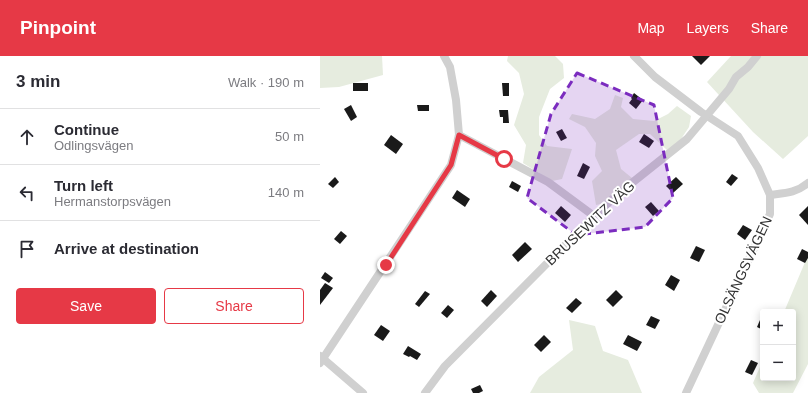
<!DOCTYPE html>
<html lang="en">
<head>
<meta charset="utf-8">
<style>
	:root { --surface:#fff; --page:#f7f7f7; --text:#2b2b33; --muted:#7c7c81; --line:#e1e1e2; --accent:#e63946 }
	body { margin:0; font-family:Arial,sans-serif; background:var(--page); color:var(--text) }
	.controls { position:absolute; right:12px; bottom:12px; display:grid; overflow:hidden; border-radius:4px; box-shadow:0 2px 10px #0003 }
	.controls button { width:36px; height:36px; display:grid; place-items:center; padding:0; border:0; border-bottom:1px solid var(--line); background:var(--surface); color:var(--text); font:20px sans-serif }
	.stop { position:absolute; width:12px; height:12px; margin:-9px; border:3px solid #e63946; border-radius:50%; background:#fff }
	.stop.end { background:#e63946; border-color:#fff; box-shadow:0 1px 4px #0008 }
	.list { margin:0; padding:0; list-style:none }
	h2 { display:flex; justify-content:space-between; align-items:center; height:52px; margin:0; padding:0 16px; font-size:17px }
	h2 small { font-size:13px; font-weight:400; color:var(--muted) }
	.list li { display:grid; grid-template-columns:26px 1fr auto; gap:12px; align-items:center; box-sizing:border-box; height:56px; padding:0 16px; border-top:1px solid var(--line) }
	.list b { display:block; font-size:15px; white-space:nowrap }
	.list p { margin:0; font-size:13px; white-space:nowrap; color:var(--muted) }
	.list em { font-size:13px; font-style:normal; color:var(--muted) }
	.actions { display:flex; gap:8px; padding:12px 16px }
	.actions a { flex:1; padding:9px 0; border:1px solid var(--accent); border-radius:4px; text-align:center; font-size:14px; color:var(--accent) }
	.actions .main { background:var(--accent); color:#fff }
	.icon { flex:none; width:22px; height:22px; fill:none; stroke:currentColor; stroke-width:2; stroke-linecap:round; stroke-linejoin:round }
	.map { position:relative; flex:none; width:488px; height:337px; overflow:hidden }
	header { display:flex; align-items:center; gap:24px; box-sizing:border-box; height:56px; padding:0 20px; background:var(--accent); color:#fff }
	header strong { font-size:19px }
	nav { display:flex; gap:22px; margin-inline-start:auto; font-size:14px }
	main { display:flex }
	aside { flex:1; background:var(--surface) }
	.map>svg:first-child { display:block }
	.green { fill:#e6ecdf }
	.building { fill:#1a1a1a }
	.lines { fill:none; stroke-linecap:round; stroke-linejoin:round }
	.minor { stroke:#d0d0d0; stroke-width:8 }
	.route { stroke:#e63946; stroke-width:5 }
	.marked { fill:#7b2cbf; fill-opacity:0.2; stroke:#7b2cbf; stroke-width:3; stroke-dasharray:8 5; stroke-linejoin:round }
	.labels { text-anchor:middle; stroke-width:4; stroke-linejoin:round; paint-order:stroke }
	.street-label { font-size:14px; fill:#333; stroke:#fff }
</style>
</head>
<body>
<header>
<strong>Pinpoint</strong>
<nav><a>Map</a><a>Layers</a><a>Share</a></nav>
</header>
<main>
<aside>
<h2>3 min<small>Walk · 190 m</small></h2>
<ul class="list">
<li><svg class="icon" aria-label="ahead" viewBox="0 0 24 24"><path d="M12 20V5M6 11l6-6 6 6"/></svg><div><b>Continue</b><p>Odlingsvägen</p></div><em>50 m</em></li>
<li><svg class="icon" aria-label="left" viewBox="0 0 24 24"><path d="M17 20v-9H6M10 6l-5 5 5 5"/></svg><div><b>Turn left</b><p>Hermanstorpsvägen</p></div><em>140 m</em></li>
<li><svg class="icon" aria-label="arrive" viewBox="0 0 24 24"><path d="M6 21V4h12l-3 4 3 4H6"/></svg><div><b>Arrive at destination</b></div></li>
</ul>
<div class="actions"><a class="main">Save</a><a>Share</a></div>
</aside>
<div class="map">
<svg width="488" height="337" viewBox="0 0 488 337">
	<rect width="100%" height="100%" fill="#fff"/>
	<g class="green">
		<polygon points="0,0 62,0 63,19 19,31 0,32"/>
		<polygon points="188,0 235,0 243,8 244,22 230,33 219,61 219,79 227,90 252,93 242,123 232,125 203,107 206,89 194,69 204,38 199,17 187,5"/>
		<polygon points="411,0 488,0 488,80 463,103 433,76 387,26"/>
		<polygon points="295,39 303,42 301,51 313,63 334,65 348,58 357,50 371,60 369,71 357,89 347,94 330,78 319,78 296,94 301,113 312,122 285,147 276,149 272,125 282,115 275,100 276,87 265,71 249,63 252,58 275,63 290,53"/>
		<polygon points="488,199 488,308 473,337 439,337 433,327 443,304 443,322 473,322 473,256 464,256"/>
		<polygon points="249,264 275,270 283,295 308,304 322,337 210,337 219,321 253,294"/>
	</g>
	<g class="building">
		<polygon points="372,0 390,0 381,9"/>
		<rect x="33" y="27" width="15" height="8"/>
		<polygon points="182,27 189,27 189,40 183,40"/>
		<polygon points="314,37 323,44 316,53 309,47 312,43 311,42"/>
		<polygon points="31,49 37,61 31,65 24,53"/>
		<polygon points="97,49 109,49 109,55 98,55"/>
		<polygon points="179,54 188,54 189,67 183,67 183,61 180,61"/>
		<polygon points="242,73 247,82 241,85 236,76"/>
		<polygon points="324,78 334,85 329,92 319,86"/>
		<polygon points="71,79 83,88 76,98 64,89"/>
		<polygon points="263,107 270,111 264,123 257,120"/>
		<polygon points="412,118 418,122 411,130 406,126"/>
		<polygon points="15,121 19,126 13,132 8,128"/>
		<polygon points="356,121 363,128 353,137 346,130"/>
		<polygon points="192,125 201,130 198,136 189,131"/>
		<polygon points="137,134 150,143 145,151 132,142"/>
		<polygon points="331,146 339,155 333,160 325,151"/>
		<polygon points="241,150 251,159 245,166 235,157"/>
		<polygon points="488,150 488,169 479,159"/>
		<polygon points="423,169 432,174 425,184 417,178"/>
		<polygon points="21,175 27,180 20,188 14,183"/>
		<polygon points="205,186 212,193 198,206 192,199"/>
		<polygon points="376,190 385,194 379,206 370,202"/>
		<polygon points="482,193 488,196 488,202 485,207 477,203"/>
		<polygon points="5,216 13,222 9,227 1,222"/>
		<polygon points="351,219 360,224 354,235 345,229"/>
		<polygon points="5,227 13,232 0,249 0,234"/>
		<polygon points="171,234 177,240 167,251 161,245"/>
		<polygon points="296,234 303,241 293,251 286,244"/>
		<polygon points="105,235 110,238 99,251 95,248"/>
		<polygon points="256,242 262,247 252,257 246,252"/>
		<polygon points="128,249 134,254 127,262 121,257"/>
		<polygon points="443,257 443,274 437,271"/>
		<polygon points="331,260 340,264 335,273 326,269"/>
		<polygon points="61,269 70,275 63,285 54,279"/>
		<polygon points="224,279 231,286 221,296 214,289"/>
		<polygon points="308,279 322,286 317,295 303,288"/>
		<polygon points="88,290 101,298 97,304 90,300 89,301 83,298"/>
		<polygon points="431,304 438,307 432,319 425,316"/>
		<polygon points="160,329 163,335 159,337 153,337 151,333"/>
	</g>
	<g class="lines">
		<g class="minor">
			<polyline points="314,0 335,21 381,56 418,80 438,112 450,139 450,158 366,337"/>
			<polyline points="139,79 228,126 274,160"/>
			<path d="M 450,139 C 465,137 476,137 488,127"/>
			<polyline points="0,300 43,337"/>
			<polyline points="0,307 131,109 139,79 136,44 130,11 124,0"/>
			<polyline points="105,337 125,310 274,160 298,138 367,83 409,33 416,21 428,11 437,0"/>
		</g>
	</g>
	<g class="lines">
		<polyline class="route" points="66,209 131,109 139,79 184,103"/>
	</g>
	<path class="marked" d="M 257,17 L 334,49 L 353,142 L 325,171 L 256,179 L 207,142 L 231,58 Z"/>
	<g class="labels">
		<g class="street-label">
			<text transform="translate(270 167) rotate(-43)" y="5">BRUSEWITZ VÄG</text>
			<text transform="translate(423 214) rotate(-65)" y="5">OLSÄNGSVÄGEN</text>
		</g>
	</g>
</svg>
<div class="controls">
<button>+</button>
<button>−</button>
</div>
<div class="stop" style="left:184px;top:103px"></div>
<div class="stop end" style="left:66px;top:209px"></div>
</div>
</main>
</body>
</html>
